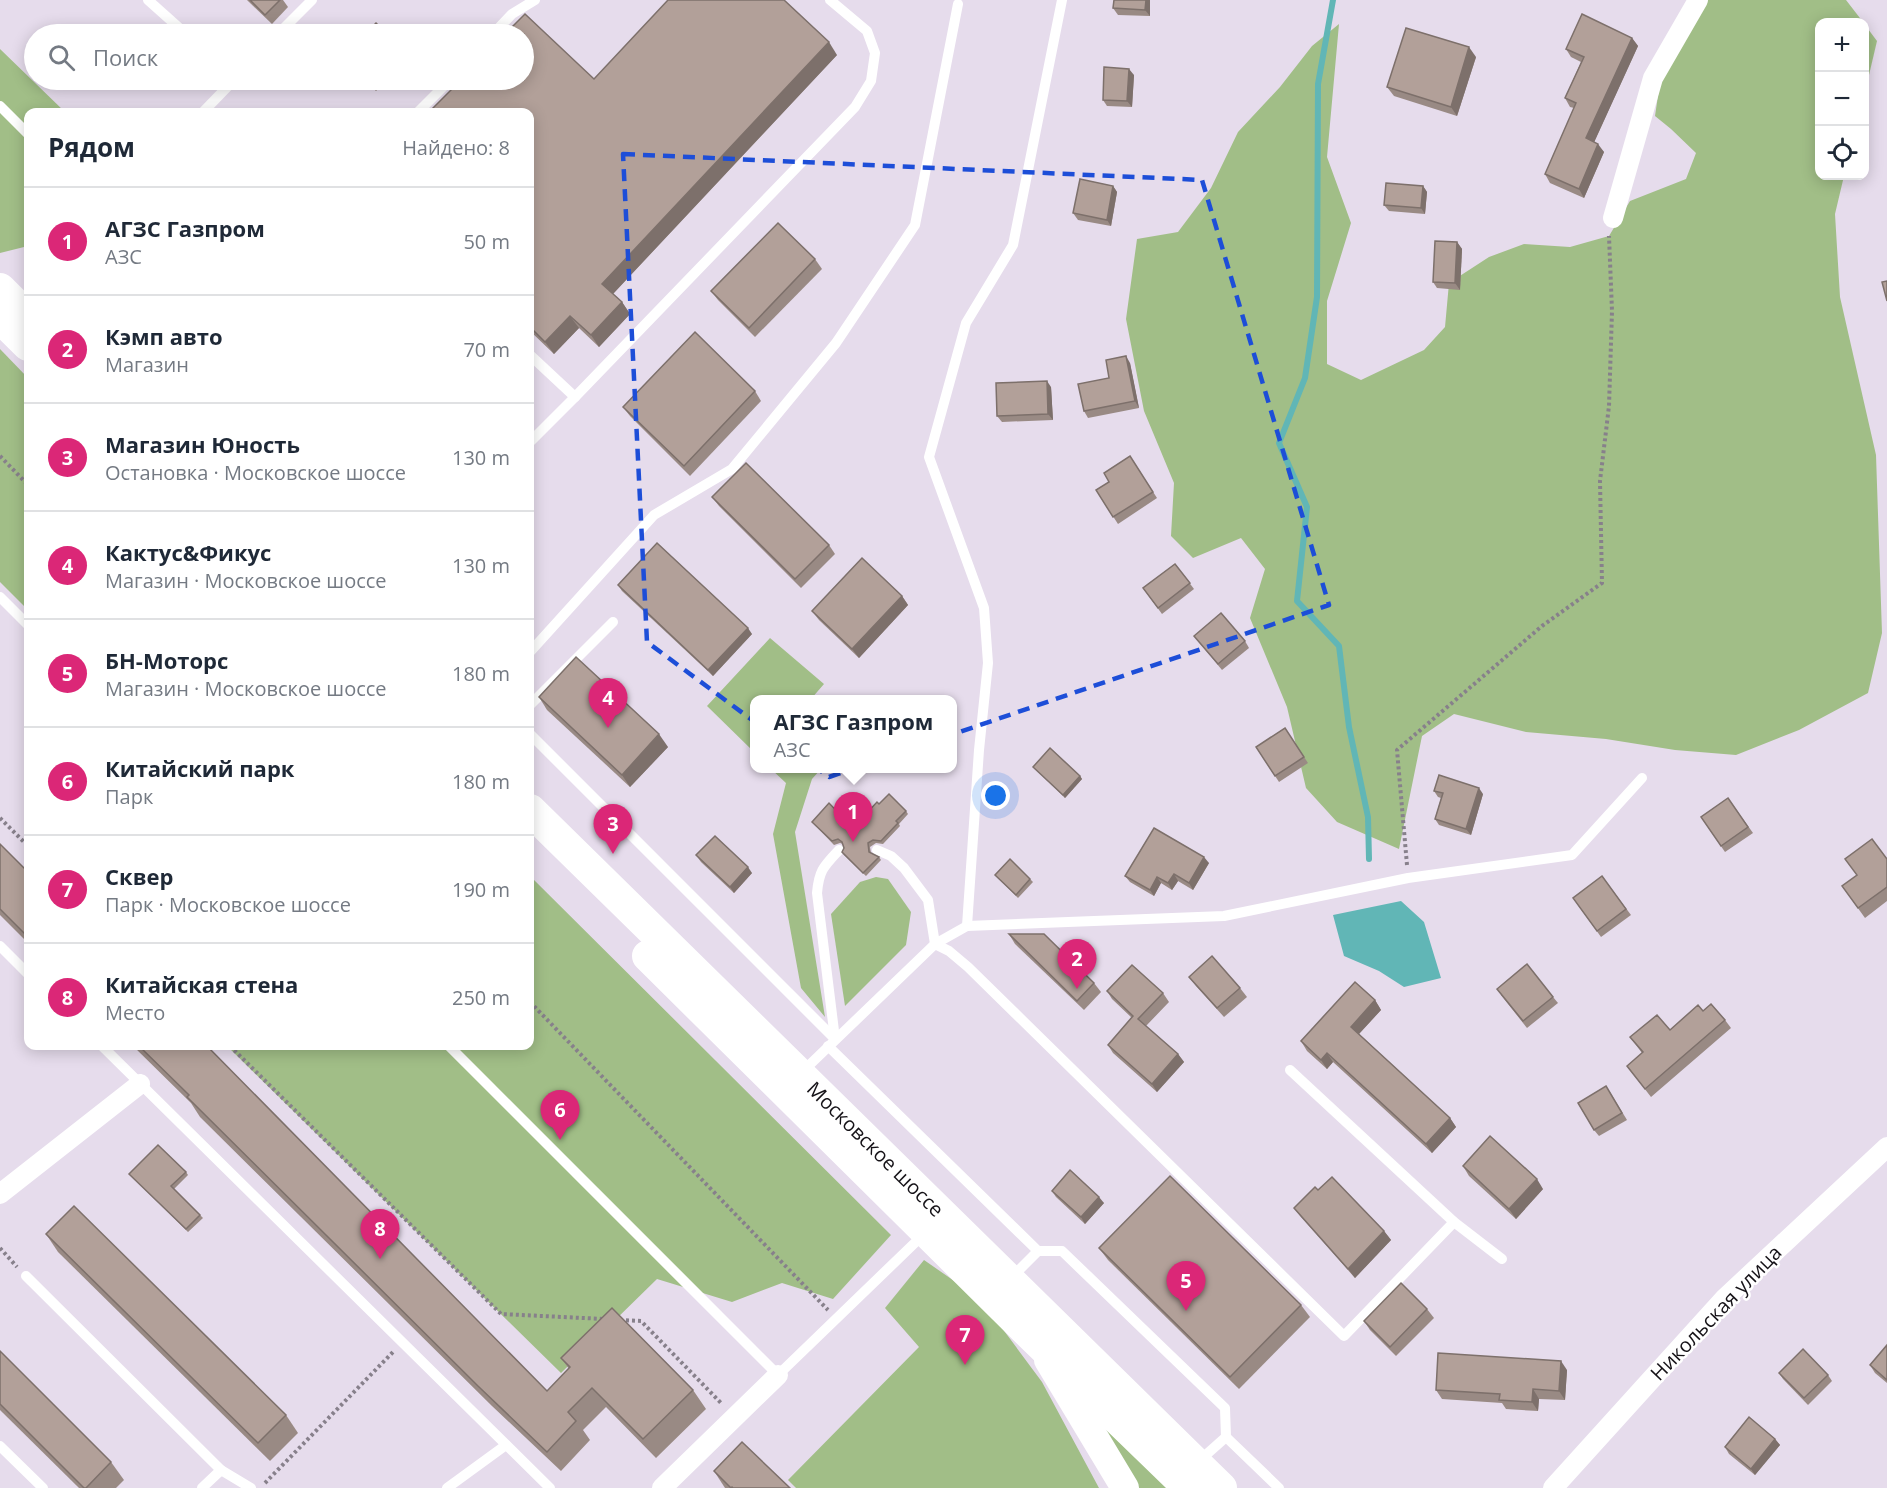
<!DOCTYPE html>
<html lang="ru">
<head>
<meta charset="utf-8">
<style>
	:root { --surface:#fff; --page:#f6f6f7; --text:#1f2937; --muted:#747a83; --line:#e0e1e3; --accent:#db2777 }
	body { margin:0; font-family:"Open Sans",sans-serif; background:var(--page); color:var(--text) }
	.controls { position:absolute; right:18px; top:18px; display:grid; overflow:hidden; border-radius:12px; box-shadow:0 3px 15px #0003 }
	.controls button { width:54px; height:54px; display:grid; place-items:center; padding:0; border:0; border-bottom:2px solid var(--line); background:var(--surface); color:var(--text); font:30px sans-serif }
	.you { position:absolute; left:996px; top:796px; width:21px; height:21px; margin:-15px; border:4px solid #fff; border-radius:50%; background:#1a73e8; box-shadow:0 0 0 9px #1a73e833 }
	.badge { display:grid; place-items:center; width:39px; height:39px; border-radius:50%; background:var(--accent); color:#fff; font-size:20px; font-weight:700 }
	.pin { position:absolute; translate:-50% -50px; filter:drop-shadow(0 2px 3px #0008) }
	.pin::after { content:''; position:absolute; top:32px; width:21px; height:18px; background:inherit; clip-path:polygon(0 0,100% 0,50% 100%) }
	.popup { position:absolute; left:750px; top:695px; width:207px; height:78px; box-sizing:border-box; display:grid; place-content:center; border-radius:12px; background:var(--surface); filter:drop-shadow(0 2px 4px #0005); font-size:20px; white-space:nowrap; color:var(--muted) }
	.popup b { font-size:22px; color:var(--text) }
	.popup::after { content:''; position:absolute; left:50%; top:100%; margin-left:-12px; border:12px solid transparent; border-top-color:var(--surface) }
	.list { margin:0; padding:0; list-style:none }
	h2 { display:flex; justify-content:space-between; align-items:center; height:78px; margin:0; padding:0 24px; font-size:26px }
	h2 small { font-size:20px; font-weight:400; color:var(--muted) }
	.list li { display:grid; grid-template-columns:39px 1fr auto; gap:18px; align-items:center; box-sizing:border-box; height:108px; padding:0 24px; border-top:2px solid var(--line) }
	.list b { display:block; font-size:22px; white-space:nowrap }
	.list p { margin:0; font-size:20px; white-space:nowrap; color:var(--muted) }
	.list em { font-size:20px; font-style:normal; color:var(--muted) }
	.icon { flex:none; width:33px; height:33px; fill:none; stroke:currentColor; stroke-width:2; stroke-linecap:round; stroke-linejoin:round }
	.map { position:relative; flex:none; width:1887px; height:1488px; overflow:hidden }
	.search { position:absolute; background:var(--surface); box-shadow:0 3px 15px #0003; left:24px; top:24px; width:510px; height:66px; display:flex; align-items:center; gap:15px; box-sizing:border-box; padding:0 21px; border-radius:33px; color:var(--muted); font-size:22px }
	.panel { position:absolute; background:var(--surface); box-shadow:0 3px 15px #0003; left:24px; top:108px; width:510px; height:942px; border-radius:12px }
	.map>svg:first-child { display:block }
	.green { fill:#a1be87 }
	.water { fill:#61b6b6 }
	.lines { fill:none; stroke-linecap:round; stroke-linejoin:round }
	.stream { stroke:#61b6b6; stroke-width:6 }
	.path { stroke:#87808b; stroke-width:4; stroke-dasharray:3 3; stroke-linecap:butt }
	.lane { stroke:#fff; stroke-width:10 }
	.street { stroke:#fff; stroke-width:20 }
	.secondary { stroke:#fff; stroke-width:28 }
	.primary { stroke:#fff; stroke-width:32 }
	.wall { fill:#998a84 }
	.shaded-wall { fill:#7d706b }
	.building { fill:#b2a099; stroke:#7d706b; stroke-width:1.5 }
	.marked { fill:none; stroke:#1d4ed8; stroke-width:4.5; stroke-dasharray:12 8; stroke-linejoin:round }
	.labels { text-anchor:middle; stroke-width:5; stroke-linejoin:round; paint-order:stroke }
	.street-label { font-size:20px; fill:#151217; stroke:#fff }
</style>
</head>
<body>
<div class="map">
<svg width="1887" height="1488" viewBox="0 0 1887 1488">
	<rect width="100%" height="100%" fill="#e6dcec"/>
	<g class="green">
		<polygon points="1703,0 1846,0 1863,22 1820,22 1820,176 1844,176 1835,214 1840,297 1876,455 1882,633 1868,693 1799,730 1736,755 1675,750 1606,739 1526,732 1454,714 1422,736 1399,849 1337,822 1306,788 1287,707 1250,618 1265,569 1241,538 1193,558 1171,536 1174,483 1144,411 1126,319 1137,239 1178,232 1211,188 1238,132 1280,87 1312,46 1339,24 1327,157 1351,223 1327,301 1327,364 1361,380 1424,350 1445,327 1449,283 1489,257 1524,244 1570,247 1609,236 1630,201 1686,179 1696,153 1671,129 1655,116 1660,82"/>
		<polygon points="1865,25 1877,41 1865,92"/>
		<polygon points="0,49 65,112 28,112 28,246 0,253"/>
		<polygon points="0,349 28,378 28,610 0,582"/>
		<polygon points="770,638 824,684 811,699 754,700 754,752 707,706"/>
		<polygon points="771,769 821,769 812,779 795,832 825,1017 801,988 773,834 786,783"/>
		<polygon points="530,876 891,1235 833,1299 782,1283 732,1302 657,1279 561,1373 227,1046 530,1046"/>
		<polygon points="876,877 888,879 911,912 906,945 845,1006 831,914 860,882"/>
		<polygon points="924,1260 960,1285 1002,1328 1042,1382 1099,1488 796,1488 788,1480 919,1347 885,1308"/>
		<polygon points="1086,1404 1174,1488 1137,1488"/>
	</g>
	<polygon class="water" points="1401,901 1424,922 1441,978 1404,987 1379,971 1344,956 1333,915"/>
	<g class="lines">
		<polyline class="stream" points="1333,0 1318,84 1317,297 1305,378 1279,443 1307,507 1297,601 1339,646 1349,727 1368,817 1369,859"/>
		<g class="path">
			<polyline points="0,456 28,485"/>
			<polyline points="0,818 28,846"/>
			<polyline points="1407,865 1397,750 1542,626 1602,583 1600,481 1609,406 1612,311 1609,236"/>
			<polyline points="530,1002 828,1310"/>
			<polyline points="230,1046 501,1314 604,1319"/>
			<polyline points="0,1248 17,1267"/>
			<polyline points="620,1320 641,1321 722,1404"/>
			<polyline points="265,1483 394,1351"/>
		</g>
		<g class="lane">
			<polyline points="148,0 186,34"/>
			<polyline points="278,34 312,0"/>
			<polyline points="493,34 512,14 535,0"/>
			<polyline points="0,106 28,134"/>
			<polyline points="203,112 234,80"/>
			<polyline points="418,112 450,80"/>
			<polyline points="530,355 575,397 531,441"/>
			<polyline points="575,397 855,107 871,81 875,53 867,31 830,0"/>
			<polyline points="0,597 28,625"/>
			<polyline points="530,652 654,515 732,469 836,343 915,225 958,4"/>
			<polyline points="530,705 613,622"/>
			<polyline points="530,734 835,1039"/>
			<polyline points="877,850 891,856 904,868 928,900 935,944 967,926 1224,916 1408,878 1572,855 1642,778"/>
			<polyline points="967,926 979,750 988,663 984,608 929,457 966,323 1013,245 1062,0"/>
			<polyline points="0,946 28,974"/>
			<path d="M 835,1039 L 817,893 C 819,870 824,866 839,850"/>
			<polyline points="102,1046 550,1488"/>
			<polyline points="449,1046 778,1375 924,1234"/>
			<polyline points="828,1046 1038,1251"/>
			<polyline points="1290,1070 1454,1222 1502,1259"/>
			<polyline points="800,1074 935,944 949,951 968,967 1344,1336 1454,1222"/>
			<polyline points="26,1276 221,1470"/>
			<polyline points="1010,1279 1038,1251 1062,1251 1225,1408 1226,1437 1279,1488"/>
			<polyline points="0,1446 43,1488"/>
			<polyline points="1199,1461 1226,1437"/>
			<polyline points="202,1488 221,1470 251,1488"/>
			<polyline points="447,1488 506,1445"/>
		</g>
		<g class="street">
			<polyline points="1613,218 1653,78 1698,0"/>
			<polyline points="0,1194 140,1084"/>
			<polyline points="662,1488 778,1375"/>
			<polyline points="1553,1488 1725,1298 1887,1147"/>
		</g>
		<polyline class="secondary" points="1048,1360 1125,1488"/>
		<g class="primary">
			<polyline points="0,289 28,317"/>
			<polyline points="0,317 28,345"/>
			<path id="s1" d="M 530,810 C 761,1036 990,1263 1221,1488"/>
			<polyline points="648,956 1036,1340 1189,1488"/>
		</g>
	</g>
	<g class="wall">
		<polygon points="247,0 283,0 288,7 272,24"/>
		<polygon points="1114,0 1150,0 1150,16 1118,15 1113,8"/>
		<polygon points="1632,38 1638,46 1594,142 1604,152 1584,198 1550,183 1545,174 1574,108 1570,107 1565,98 1581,62 1571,57 1566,49"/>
		<polygon points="837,55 613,294 622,302 630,314 599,347 579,328 554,354 530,331 530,112 594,79"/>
		<polygon points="1476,57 1457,116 1394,96 1387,87"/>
		<polygon points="1134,75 1132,107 1107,106 1103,100"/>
		<polygon points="364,80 388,80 376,91"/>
		<polygon points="1113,186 1117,192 1111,226 1078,220 1073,213"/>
		<polygon points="1423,186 1427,192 1425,214 1389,211 1384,205"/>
		<polygon points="1457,242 1462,249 1460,290 1437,288 1433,282"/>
		<polygon points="815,259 822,269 755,337 718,300 711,291"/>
		<polygon points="1130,363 1139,408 1088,418 1084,411 1109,378"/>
		<polygon points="1051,387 1053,420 1002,422 997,416"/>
		<polygon points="755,391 761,401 690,476 630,416 623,407"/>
		<polygon points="1130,456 1157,498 1118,524 1096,490 1109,482"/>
		<polygon points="712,497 829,545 835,554 801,588 719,506"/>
		<polygon points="1175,564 1194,589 1162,614 1143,588"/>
		<polygon points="618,585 752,634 713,676 622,591"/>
		<polygon points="902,596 908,605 859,658 819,620 812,611"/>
		<polygon points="1194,636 1245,641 1249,648 1222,670"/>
		<polygon points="539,697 668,747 630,787 547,710"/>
		<polygon points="1285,728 1308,763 1279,782 1256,747"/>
		<polygon points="1033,767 1080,776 1082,779 1065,798"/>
		<polygon points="1434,791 1483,794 1471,835 1439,825 1435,819 1441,798 1438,797"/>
		<polygon points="1728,798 1753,833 1725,852 1701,817"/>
		<polygon points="879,804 906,811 908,814 899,824 900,826 883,844 876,843 870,847 871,853 879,857 881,860 866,876 844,855 842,852 844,848 843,844 840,843 834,845 812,822 853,828"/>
		<polygon points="0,844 28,872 28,943 0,915"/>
		<polygon points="696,855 752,873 734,893 701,862"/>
		<polygon points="1887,859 1887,901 1865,918 1842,886"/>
		<polygon points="1209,863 1193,890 1178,881 1172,890 1161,883 1154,896 1130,882 1125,876"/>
		<polygon points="995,875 1030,879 1033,882 1018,898"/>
		<polygon points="1602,876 1631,915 1601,937 1573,898"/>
		<polygon points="1009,934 1094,983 1101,992 1084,1010 1015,944"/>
		<polygon points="1189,977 1240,988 1247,997 1224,1017 1196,986"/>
		<polygon points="1107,991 1163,993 1169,1002 1146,1026 1178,1054 1184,1062 1157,1092 1113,1053 1108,1045 1132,1018 1112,999"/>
		<polygon points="1501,995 1553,997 1558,1003 1527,1028"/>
		<polygon points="1375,1000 1381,1010 1359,1034 1450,1118 1456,1127 1432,1153 1333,1062 1327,1069 1307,1051 1301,1041"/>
		<polygon points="1703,1011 1725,1020 1731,1028 1651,1097 1627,1066 1642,1053 1630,1037 1670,1030"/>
		<polygon points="133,1046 207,1046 547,1391 569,1369 561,1358 693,1390 706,1409 656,1458 606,1407 583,1430 590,1440 561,1471 492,1406 200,1117 191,1103"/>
		<polygon points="1610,1092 1627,1120 1599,1136 1594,1130"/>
		<polygon points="1463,1166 1543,1189 1516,1219 1469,1176"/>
		<polygon points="186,1172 188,1175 174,1189 203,1218 188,1232 129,1174"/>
		<polygon points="1318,1190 1384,1231 1391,1240 1355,1278 1301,1217 1294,1208"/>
		<polygon points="1052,1191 1104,1203 1085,1224 1056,1197"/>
		<polygon points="46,1234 286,1415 298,1433 270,1461 58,1252"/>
		<polygon points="1099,1248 1301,1305 1310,1317 1239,1389 1108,1260"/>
		<polygon points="1427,1309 1434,1318 1396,1356 1370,1330 1364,1321"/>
		<polygon points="1887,1345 1887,1383 1875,1373 1870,1365"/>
		<polygon points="0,1351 111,1462 124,1480 116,1488 79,1488 0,1410"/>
		<polygon points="1567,1370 1565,1400 1539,1399 1538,1411 1506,1409 1502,1403 1442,1399 1436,1390"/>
		<polygon points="1779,1373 1828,1375 1832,1381 1808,1405 1783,1379"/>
		<polygon points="1775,1439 1780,1445 1755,1475 1729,1454 1725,1447"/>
		<polygon points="714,1471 790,1488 725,1488"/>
	</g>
	<g class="shaded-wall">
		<polygon points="1146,0 1150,0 1150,16 1145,10"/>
		<polygon points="1632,38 1638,46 1592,147 1586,138"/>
		<polygon points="829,42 837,55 611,296 602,284"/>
		<polygon points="1469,47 1476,57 1457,116 1451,107"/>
		<polygon points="1129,69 1134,75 1132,107 1127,101"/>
		<polygon points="1598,144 1604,152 1584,198 1579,189"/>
		<polygon points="1113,186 1117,192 1111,226 1107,220"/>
		<polygon points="1423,186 1427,192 1425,214 1421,208"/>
		<polygon points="1457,242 1462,249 1460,290 1455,283"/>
		<polygon points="622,302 630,314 599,347 591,335"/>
		<polygon points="570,316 579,328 554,354 545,342"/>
		<polygon points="1126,356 1130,363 1139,408 1135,401"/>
		<polygon points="1047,381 1051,387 1053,420 1048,414"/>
		<polygon points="902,596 908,605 859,658 852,649"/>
		<polygon points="748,628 752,634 713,676 708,670"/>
		<polygon points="659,734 668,747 630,787 622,775"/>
		<polygon points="1080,776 1082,779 1065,798 1063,795"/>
		<polygon points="1479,788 1483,794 1471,835 1466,829"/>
		<polygon points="1204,857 1209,863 1193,890 1189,883"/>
		<polygon points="748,867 752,873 734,893 730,887"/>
		<polygon points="1174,874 1178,881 1172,890 1168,883"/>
		<polygon points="1157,877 1161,883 1154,896 1150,890"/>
		<polygon points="1375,1000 1381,1010 1357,1036 1351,1027"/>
		<polygon points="1327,1053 1333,1062 1327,1069 1321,1060"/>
		<polygon points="1178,1054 1184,1062 1157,1092 1152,1084"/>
		<polygon points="1450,1118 1456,1127 1432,1153 1426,1144"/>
		<polygon points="1537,1179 1543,1189 1516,1219 1509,1209"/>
		<polygon points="1099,1197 1104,1203 1085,1224 1081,1217"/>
		<polygon points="1384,1231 1391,1240 1355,1278 1348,1269"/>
		<polygon points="1561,1361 1567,1370 1565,1400 1559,1391"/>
		<polygon points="1533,1389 1539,1399 1538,1411 1532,1402"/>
		<polygon points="1775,1439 1780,1445 1755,1475 1751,1469"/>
	</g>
	<g class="building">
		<polygon points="250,0 280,0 265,15"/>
		<polygon points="668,0 784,0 829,42 602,284 622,302 591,335 570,316 545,342 530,327 530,112 429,112 461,80 524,80 524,34 505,34 525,14 594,79"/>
		<polygon points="1114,0 1146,0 1145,10 1113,8"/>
		<polygon points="1582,14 1632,38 1586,138 1598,144 1579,189 1545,174 1576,103 1565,98 1584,57 1566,49"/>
		<polygon points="376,23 387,34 365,34"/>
		<polygon points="1406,28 1469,47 1451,107 1387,87"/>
		<polygon points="1104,67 1129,69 1127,101 1103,100"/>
		<polygon points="365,80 382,80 374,88"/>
		<polygon points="1080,179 1113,186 1107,220 1073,213"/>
		<polygon points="1386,183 1423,186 1421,208 1384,205"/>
		<polygon points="778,223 815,259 749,328 711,291"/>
		<polygon points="1435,241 1457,242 1455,283 1433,282"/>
		<polygon points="1887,281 1887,301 1882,282"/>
		<polygon points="695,332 755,391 684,466 623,407"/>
		<polygon points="1126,356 1135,401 1084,411 1078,384 1109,378 1106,360"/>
		<polygon points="1047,381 1048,414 997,416 996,383"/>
		<polygon points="1130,456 1153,492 1113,517 1096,490 1109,482 1104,473"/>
		<polygon points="746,463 829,545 795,579 712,497"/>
		<polygon points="657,543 748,628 708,670 618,585"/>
		<polygon points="862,558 902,596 852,649 812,611"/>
		<polygon points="1175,564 1190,583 1158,608 1143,588"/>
		<polygon points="1221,613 1245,641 1218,664 1194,636"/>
		<polygon points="576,657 659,734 622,775 539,697"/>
		<polygon points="1285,728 1304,757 1275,776 1256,747"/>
		<polygon points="1050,748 1080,776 1063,795 1033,767"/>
		<polygon points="1439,775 1479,788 1466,829 1435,819 1443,793 1434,791"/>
		<polygon points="889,794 906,811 896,821 898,823 881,841 873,840 868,843 869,852 879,857 863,873 842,852 844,848 842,842 838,839 832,841 812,822 829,803 853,828 877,802 879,804"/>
		<polygon points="1728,798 1748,827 1721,846 1701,817"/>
		<polygon points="1154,828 1204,857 1189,883 1174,874 1168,883 1157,877 1150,890 1125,876"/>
		<polygon points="715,836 748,867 730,887 696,855"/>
		<polygon points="1872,839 1887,859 1887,887 1858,908 1842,886 1857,875 1845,859"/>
		<polygon points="0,844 28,872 28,937 0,909"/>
		<polygon points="1010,859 1030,879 1016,895 995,875"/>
		<polygon points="1602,876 1626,909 1597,931 1573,898"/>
		<polygon points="1009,934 1044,934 1094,983 1077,1001"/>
		<polygon points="1212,956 1240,988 1217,1008 1189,977"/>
		<polygon points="1527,964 1553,997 1523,1021 1497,989"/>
		<polygon points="1132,965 1163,993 1138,1019 1178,1054 1152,1084 1108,1045 1133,1016 1107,991"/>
		<polygon points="1355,982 1375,1000 1351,1027 1450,1118 1426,1144 1327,1053 1321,1060 1301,1041"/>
		<polygon points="1711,1004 1725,1020 1645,1089 1627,1066 1643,1052 1630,1037 1657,1015 1670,1030 1698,1005 1703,1011"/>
		<polygon points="139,1046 207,1046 547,1391 570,1367 561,1358 612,1308 693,1390 643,1439 592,1388 568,1412 576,1421 547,1452 479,1387 187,1097 189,1095"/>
		<polygon points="1606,1086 1622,1113 1594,1130 1578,1103"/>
		<polygon points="1490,1136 1537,1179 1509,1209 1463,1166"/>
		<polygon points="158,1145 186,1172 171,1186 200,1215 186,1229 129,1174"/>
		<polygon points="1070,1170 1099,1197 1081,1217 1052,1191"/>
		<polygon points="1170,1176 1301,1305 1230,1377 1099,1248"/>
		<polygon points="1332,1177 1384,1231 1348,1269 1294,1208 1315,1187 1318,1190"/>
		<polygon points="74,1206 286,1415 258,1443 46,1234"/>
		<polygon points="1401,1283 1427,1309 1390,1347 1364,1321"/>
		<polygon points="1887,1345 1887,1380 1870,1365"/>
		<polygon points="1803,1349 1828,1375 1804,1398 1779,1373"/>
		<polygon points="0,1351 111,1462 86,1488 84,1488 0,1404"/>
		<polygon points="1438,1353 1561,1361 1559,1391 1533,1389 1532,1402 1499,1400 1500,1394 1436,1390"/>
		<polygon points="1749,1417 1775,1439 1751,1469 1725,1447"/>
		<polygon points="742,1442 790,1488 733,1488 732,1487 731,1488 714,1471"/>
	</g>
	<path class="marked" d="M 623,154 L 1202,180 L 1329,605 L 829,777 L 647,642 Z"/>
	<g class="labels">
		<g class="street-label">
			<text dy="7" stroke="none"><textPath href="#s1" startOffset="484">Московское шоссе</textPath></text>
			<text transform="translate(1716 1313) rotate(-46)" y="7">Никольская улица</text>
		</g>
	</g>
</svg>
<div class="controls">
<button>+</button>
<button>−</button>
<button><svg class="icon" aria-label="locate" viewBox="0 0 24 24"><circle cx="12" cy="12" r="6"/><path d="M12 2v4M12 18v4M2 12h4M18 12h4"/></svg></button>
</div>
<div class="you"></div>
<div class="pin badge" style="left:853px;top:842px">1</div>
<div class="popup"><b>АГЗС Газпром</b>АЗС</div>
<div class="pin badge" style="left:1077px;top:989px">2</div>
<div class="pin badge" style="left:613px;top:854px">3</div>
<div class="pin badge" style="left:608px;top:728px">4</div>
<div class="pin badge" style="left:1186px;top:1311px">5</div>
<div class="pin badge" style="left:560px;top:1140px">6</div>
<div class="pin badge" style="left:965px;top:1365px">7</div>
<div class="pin badge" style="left:380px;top:1259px">8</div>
<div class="search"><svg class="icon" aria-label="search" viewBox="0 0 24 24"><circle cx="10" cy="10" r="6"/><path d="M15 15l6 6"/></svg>Поиск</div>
<section class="panel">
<h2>Рядом<small>Найдено: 8</small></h2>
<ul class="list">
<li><span class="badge">1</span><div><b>АГЗС Газпром</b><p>АЗС</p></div><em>50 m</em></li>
<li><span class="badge">2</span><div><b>Кэмп авто</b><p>Магазин</p></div><em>70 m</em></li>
<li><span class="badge">3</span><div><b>Магазин Юность</b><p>Остановка · Московское шоссе</p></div><em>130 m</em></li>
<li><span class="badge">4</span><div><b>Кактус&amp;Фикус</b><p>Магазин · Московское шоссе</p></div><em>130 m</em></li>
<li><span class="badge">5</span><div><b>БН-Моторс</b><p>Магазин · Московское шоссе</p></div><em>180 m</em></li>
<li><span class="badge">6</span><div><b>Китайский парк</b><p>Парк</p></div><em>180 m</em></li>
<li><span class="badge">7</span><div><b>Сквер</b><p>Парк · Московское шоссе</p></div><em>190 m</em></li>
<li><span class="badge">8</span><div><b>Китайская стена</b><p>Место</p></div><em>250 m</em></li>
</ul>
</section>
</div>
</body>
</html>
